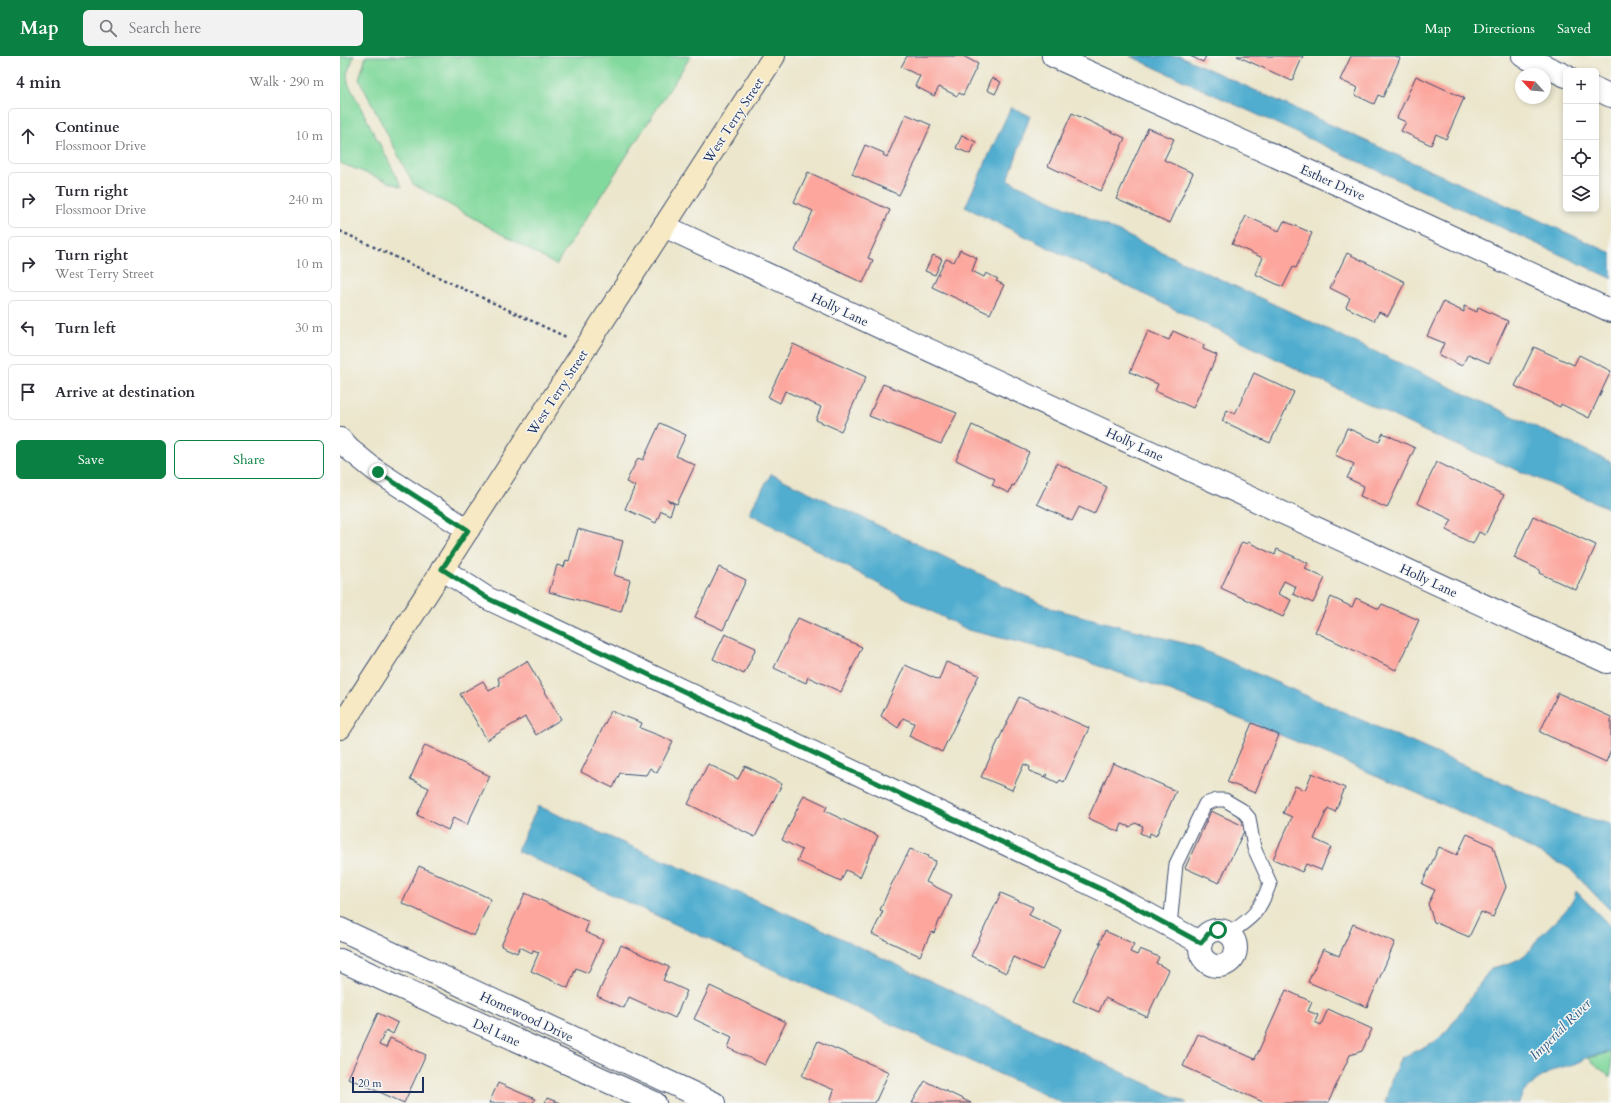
<!DOCTYPE html>
<html lang="en">
<head>
<meta charset="utf-8">
<style>
	:root { --surface:#fff; --page:#f2f2f3; --text:#2b2b33; --muted:#7c7c81; --line:#e1e1e2; --accent:#0b8043 }
	body { margin:0; font-family:Cardo,serif; background:var(--page); color:var(--text) }
	.controls { position:absolute; right:12px; top:12px; display:grid; overflow:hidden; border-radius:6px; box-shadow:0 2px 6px #0003 }
	.controls button { width:36px; height:36px; display:grid; place-items:center; padding:0; border:0; border-bottom:1px solid var(--line); background:var(--surface); color:var(--text); font:20px sans-serif }
	.compass { position:absolute; left:1175px; top:12px; width:36px; height:36px; border-radius:50%; background:var(--surface); box-shadow:0 2px 6px #0003; rotate:296deg }
	.scale { position:absolute; left:12px; bottom:10px; width:72px; box-sizing:border-box; padding-left:4px; border:2px solid #1b2f5e; border-top:0; font-size:11px; line-height:14px; white-space:nowrap; color:#1b2f5e; -webkit-text-stroke:3px #f6f6f2; paint-order:stroke }
	.stop { position:absolute; width:12px; height:12px; margin:-9px; border:3px solid #0b8043; border-radius:50%; background:#fff }
	.stop.end { background:#0b8043; border-color:#fff; box-shadow:0 1px 4px #0008 }
	.list { margin:0; padding:0; list-style:none }
	h2 { display:flex; justify-content:space-between; align-items:center; height:52px; margin:0; padding:0 16px; font-size:17px }
	h2 small { font-size:13px; font-weight:400; color:var(--muted) }
	.list li { display:grid; grid-template-columns:26px 1fr auto; gap:12px; align-items:center; box-sizing:border-box; height:56px; margin:0 8px 8px; padding:0 8px; border:1px solid var(--line); border-radius:6px }
	.list b { display:block; font-size:15px; white-space:nowrap }
	.list p { margin:0; font-size:13px; white-space:nowrap; color:var(--muted) }
	.list em { font-size:13px; font-style:normal; color:var(--muted) }
	.actions { display:flex; gap:8px; padding:12px 16px }
	.actions a { flex:1; padding:9px 0; border:1px solid var(--accent); border-radius:6px; text-align:center; font-size:14px; color:var(--accent) }
	.actions .main { background:var(--accent); color:#fff }
	.icon { flex:none; width:22px; height:22px; fill:none; stroke:currentColor; stroke-width:2; stroke-linecap:round; stroke-linejoin:round }
	.map { position:relative; flex:none; width:1271px; height:1047px; overflow:hidden }
	header { display:flex; align-items:center; gap:24px; box-sizing:border-box; height:56px; padding:0 20px; background:var(--accent); color:#fff }
	header strong { font-size:19px }
	nav { display:flex; gap:22px; margin-inline-start:auto; font-size:14px }
	.search { width:280px; height:36px; background:var(--page); display:flex; align-items:center; gap:10px; box-sizing:border-box; padding:0 14px; border-radius:6px; color:var(--muted); font-size:15px }
	main { display:flex }
	aside { flex:1; background:var(--surface) }
	.map>svg:first-child { display:block }
	.green { fill:#82d99d; stroke:#4e847e }
	.water { fill:#51adcf; stroke:#366e96 }
	.building { fill:#fca69d }
	.lines { fill:none; stroke-linecap:round; stroke-linejoin:round }
	.lane-casing { stroke:#3a4a6e; stroke-width:15 }
	.street-casing { stroke:#3a4a6e; stroke-width:24 }
	.secondary-casing { stroke:#3a4a6e; stroke-width:24 }
	.path { stroke:#3a4a6e; stroke-width:2.5; stroke-dasharray:3 3; stroke-linecap:butt }
	.lane { stroke:#fff; stroke-width:13 }
	.street { stroke:#fff; stroke-width:22 }
	.secondary { stroke:#f7e9c3; stroke-width:22 }
	.route { stroke:#0b8043; stroke-width:5 }
	.labels { text-anchor:middle; stroke-width:3; stroke-linejoin:round; paint-order:stroke }
	.street-label { font-size:13px; fill:#1b2f5e; stroke:#f6f6f2 }
	.water-label { font-size:14px; font-style:italic; fill:#2e5b86; stroke:#f6f6f2 }
</style>
</head>
<body>
<header>
<strong>Map</strong>
<div class="search"><svg class="icon" aria-label="search" viewBox="0 0 24 24"><circle cx="10" cy="10" r="6"/><path d="M15 15l6 6"/></svg>Search here</div>
<nav><a>Map</a><a>Directions</a><a>Saved</a></nav>
</header>
<main>
<aside>
<h2>4 min<small>Walk · 290 m</small></h2>
<ul class="list">
<li><svg class="icon" aria-label="ahead" viewBox="0 0 24 24"><path d="M12 20V5M6 11l6-6 6 6"/></svg><div><b>Continue</b><p>Flossmoor Drive</p></div><em>10 m</em></li>
<li><svg class="icon" aria-label="right" viewBox="0 0 24 24"><path d="M7 20v-9h11M14 6l5 5-5 5"/></svg><div><b>Turn right</b><p>Flossmoor Drive</p></div><em>240 m</em></li>
<li><svg class="icon" aria-label="right" viewBox="0 0 24 24"><path d="M7 20v-9h11M14 6l5 5-5 5"/></svg><div><b>Turn right</b><p>West Terry Street</p></div><em>10 m</em></li>
<li><svg class="icon" aria-label="left" viewBox="0 0 24 24"><path d="M17 20v-9H6M10 6l-5 5 5 5"/></svg><div><b>Turn left</b></div><em>30 m</em></li>
<li><svg class="icon" aria-label="arrive" viewBox="0 0 24 24"><path d="M6 21V4h12l-3 4 3 4H6"/></svg><div><b>Arrive at destination</b></div></li>
</ul>
<div class="actions"><a class="main">Save</a><a>Share</a></div>
</aside>
<div class="map">
<svg width="1271" height="1047" viewBox="0 0 1271 1047">
	<rect width="100%" height="100%" fill="#f6f6f2"/>
	<filter id="ink" filterUnits="userSpaceOnUse"><feTurbulence type="fractalNoise" baseFrequency=".025" numOctaves="2"/><feDisplacementMap in="SourceGraphic" scale="8" xChannelSelector="R" yChannelSelector="G"/><feConvolveMatrix kernelMatrix="1 2 1 2 8 2 1 2 1" color-interpolation-filters="sRGB"/></filter>
	<filter id="wash" filterUnits="userSpaceOnUse"><feTurbulence type="fractalNoise" baseFrequency=".012" numOctaves="4" result="noise"/><feDisplacementMap in="SourceGraphic" scale="16" xChannelSelector="R" yChannelSelector="G"/><feGaussianBlur stdDeviation="0.9" result="paint"/><feColorMatrix in="noise" values="0 0 0 0 0 0 0 0 0 0 0 0 0 0 0 0 0 1.4 0 .05"/><feComposite in="paint" operator="in"/></filter>
	<g filter="url(#wash)">
		<rect width="100%" height="100%" fill="#ebe6cc"/>
		<g class="green">
			<polygon points="0,0 14,0 7,18 8,27 62,131 0,107"/>
			<polygon points="26,0 351,0 216,209 73,128 19,23"/>
			<polygon points="1271,996 1271,1022 1248,1002"/>
		</g>
		<g class="water">
			<polygon points="790,0 840,0 1271,197 1271,222"/>
			<polygon points="671,51 690,60 668,124 1271,406 1271,453 1088,377 625,151"/>
			<polygon points="431,418 711,552 854,590 1236,759 1271,768 1271,855 1229,812 1120,756 980,695 817,630 715,595 628,574 546,532 409,457"/>
			<polygon points="198,750 471,868 847,1047 722,1047 177,795"/>
			<path d="M 1236,835 L 1271,871 L 1271,996 L 1251,1000 L 1234,1008 L 1215,1013 L 1197,1024 L 1183,1037 L 1179,1047 L 1045,1047 L 1052,1021 L 1061,1002 L 1096,985 L 1109,972 L 1151,912 C 1164,909 1178,906 1188,896 C 1193,892 1195,886 1199,881 C 1210,869 1234,851 1236,835 Z"/>
		</g>
		<g id="blocks">
			<g class="building">
				<polygon points="567,0 623,0 638,8 623,39 619,37 617,40 599,31 594,40 575,30 580,20 561,11"/>
				<polygon points="850,0 866,0 863,6"/>
				<polygon points="897,0 963,0 952,25"/>
				<polygon points="1011,0 1055,0 1060,2 1043,41 1038,39 1034,48 1015,39 1018,32 1000,24"/>
				<polygon points="1076,20 1124,42 1106,83 1096,78 1091,89 1061,75 1066,66 1057,62"/>
				<polygon points="652,22 661,26 655,38 647,34"/>
				<polygon points="732,57 785,82 761,135 708,110"/>
				<polygon points="566,58 591,69 580,94 581,95 559,139 512,118 525,89 544,97 543,99 547,101"/>
				<polygon points="808,72 834,83 824,104 853,117 830,167 776,143"/>
				<polygon points="622,79 636,86 630,98 616,92"/>
				<polygon points="468,116 550,154 528,202 533,204 523,227 455,195 473,155 454,146"/>
				<polygon points="906,160 939,175 944,165 972,177 956,212 953,211 943,231 915,218 923,202 892,188"/>
				<polygon points="620,194 637,202 632,215 644,221 646,217 658,223 656,225 664,229 650,258 592,231 606,203 614,206"/>
				<polygon points="1007,197 1065,226 1048,260 1039,256 1034,265 1006,251 1010,242 990,232"/>
				<polygon points="593,199 602,203 595,219 585,215"/>
				<polygon points="1103,246 1124,256 1124,250 1137,256 1138,251 1168,265 1149,307 1128,298 1122,310 1099,299 1104,287 1087,280"/>
				<polygon points="808,275 829,284 833,275 864,289 863,293 877,299 853,352 815,335 818,328 790,316"/>
				<polygon points="453,288 526,321 501,375 476,364 481,351 445,335 440,347 428,341"/>
				<polygon points="1194,291 1234,309 1239,299 1271,315 1249,362 1221,348 1220,351 1175,330"/>
				<polygon points="914,317 954,336 930,387 882,365 887,354 895,358"/>
				<polygon points="543,328 617,357 601,388 529,360"/>
				<polygon points="320,367 346,379 336,400 355,409 337,448 327,444 334,448 330,459 321,455 316,467 285,453 295,430 286,426 298,402 303,404"/>
				<polygon points="632,369 689,396 674,430 672,429 669,437 652,429 655,423 616,404"/>
				<polygon points="1007,372 1039,386 1043,377 1075,392 1047,452 1020,440 1024,430 1007,422 1014,408 995,399"/>
				<polygon points="1097,406 1164,439 1145,479 1139,476 1133,488 1106,474 1112,464 1077,447"/>
				<polygon points="717,407 767,431 754,458 739,451 732,465 697,448"/>
				<polygon points="1193,460 1256,489 1236,534 1199,517 1200,514 1174,502"/>
				<polygon points="238,473 283,485 274,519 290,524 281,556 209,536 217,509 224,511 226,504 229,505"/>
				<polygon points="902,486 907,488 908,486 935,499 937,493 968,507 965,513 985,522 973,547 953,538 956,531 944,525 938,538 951,544 943,561 881,532"/>
				<polygon points="379,511 406,524 383,574 355,561"/>
				<polygon points="991,541 1012,551 1016,542 1039,553 1042,548 1079,564 1056,614 975,576"/>
				<polygon points="458,562 522,591 501,636 468,621 466,627 434,612"/>
				<polygon points="385,578 416,592 404,618 373,603"/>
				<polygon points="187,605 221,663 196,679 185,661 147,684 120,638 143,625 149,635 160,629 158,622"/>
				<polygon points="606,606 639,619 602,696 569,680 574,667 563,662 558,672 541,660 565,609 599,624"/>
				<polygon points="1218,637 1271,661 1271,694 1266,706 1200,676"/>
				<polygon points="679,641 749,672 724,726 720,724 718,727 706,721 708,719 706,718 705,721 689,715 690,711 684,708 672,734 641,721"/>
				<polygon points="271,655 302,667 300,672 333,685 317,717 310,712 306,719 280,717 273,732 241,716"/>
				<polygon points="912,667 939,679 915,737 887,726"/>
				<polygon points="85,689 150,720 127,769 113,762 108,774 77,759 89,732 70,723"/>
				<polygon points="773,707 836,735 816,780 810,777 809,781 800,777 803,770 795,767 790,771 782,768 779,776 748,762"/>
				<polygon points="368,708 398,723 405,710 442,728 415,781 348,748"/>
				<polygon points="972,717 1005,732 995,756 988,752 974,783 991,791 981,814 966,808 962,816 933,803 952,761 943,757 955,730 965,734"/>
				<polygon points="464,739 487,750 485,755 538,780 520,821 506,814 501,825 457,805 462,794 442,784"/>
				<polygon points="871,755 906,771 879,827 845,812"/>
				<polygon points="1127,778 1153,790 1166,831 1153,861 1141,856 1129,881 1094,866 1088,848 1095,834 1082,828 1099,791 1117,799"/>
				<polygon points="570,793 589,800 588,802 596,805 586,826 612,839 601,864 600,863 594,877 591,876 580,900 532,878 543,855 540,854 552,827 558,817"/>
				<polygon points="79,810 151,843 134,880 62,847"/>
				<polygon points="185,837 249,866 245,876 263,884 248,917 236,912 228,932 191,915 199,896 193,894 192,897 180,891 177,897 161,890"/>
				<polygon points="661,837 693,851 689,859 721,874 702,914 673,901 666,917 631,900"/>
				<polygon points="1013,868 1055,886 1027,951 968,926 983,893 999,900"/>
				<polygon points="765,875 794,888 790,896 797,899 800,893 819,901 816,907 829,914 807,961 765,942 759,956 733,945 761,887 759,887"/>
				<polygon points="281,889 329,911 323,924 347,935 335,962 289,941 284,952 257,940"/>
				<polygon points="370,930 446,966 425,1009 388,992 392,981 354,963"/>
				<polygon points="946,934 972,946 968,955 978,959 975,966 981,969 988,953 1032,973 1022,995 1010,999 988,1047 925,1047 843,1010 858,978 915,1003"/>
				<polygon points="38,957 58,967 53,978 46,974 39,989 46,992 50,982 86,999 64,1047 8,1022"/>
				<polygon points="478,985 549,1016 535,1047 493,1047 490,1046 494,1034 462,1020"/>
				<polygon points="585,1025 631,1047 572,1047"/>
				<polygon points="158,1027 195,1043 193,1047 149,1047"/>
				<polygon points="207,1042 220,1047 205,1047"/>
			</g>
		</g>
	</g>
	<g filter="url(#ink)">
		<use href="#blocks" fill-opacity="0" stroke="#3a4a6e" stroke-width="1"/>
		<g class="lines">
			<g class="lane-casing">
				<path id="lane" d="M 830,870 L 836,808 L 865,748 L 877,744 L 885,744 L 902,754 L 909,762 L 914,792 L 930,827 C 919,857 914,860 889,878"/>
			</g>
			<g class="street-casing">
				<g id="street">
					<polyline points="713,0 1015,136 1271,255"/>
					<polyline points="1183,0 1226,20"/>
					<polyline points="1256,33 1271,40"/>
					<path d="M 324,170 C 637,318 952,461 1267,606"/>
					<polyline points="0,383 9,393 35,414 128,474"/>
					<polyline points="102,513 147,542 765,835 861,887"/>
					<polyline points="0,873 374,1047"/>
					<circle cx="878" cy="892" r="18"/>
					<polyline points="0,904 315,1047"/>
				</g>
			</g>
			<g class="secondary-casing">
				<polyline id="secondary" points="0,672 434,0"/>
			</g>
			<polyline class="path" points="0,175 226,281"/>
			<use href="#lane" class="lane"/>
			<use href="#street" class="street"/>
			<use href="#secondary" class="secondary"/>
		</g>
	</g>
	<g class="lines" filter="url(#ink)">
		<polyline class="route" points="38,416 128,474 102,513 147,542 765,835 861,887 868,878 878,874"/>
	</g>
	<g class="labels">
		<g class="street-label">
			<text transform="translate(393 64) rotate(-57)" y="5">West Terry Street</text>
			<text transform="translate(993 126) rotate(24)" y="5">Esther Drive</text>
			<text transform="translate(500 253) rotate(25)" y="5">Holly Lane</text>
			<text transform="translate(217 336) rotate(-57)" y="5">West Terry Street</text>
			<text transform="translate(795 388) rotate(25)" y="5">Holly Lane</text>
			<text transform="translate(1089 524) rotate(25)" y="5">Holly Lane</text>
			<text transform="translate(187 960) rotate(25)" y="5">Homewood Drive</text>
			<text transform="translate(157 976) rotate(24)" y="5">Del Lane</text>
		</g>
		<g class="water-label">
			<text transform="translate(1220 973) rotate(-45)" y="5">Imperial River</text>
		</g>
	</g>
</svg>
<div class="controls">
<button>+</button>
<button>−</button>
<button><svg class="icon" aria-label="locate" viewBox="0 0 24 24"><circle cx="12" cy="12" r="6"/><path d="M12 2v4M12 18v4M2 12h4M18 12h4"/></svg></button>
<button><svg class="icon" aria-label="layers" viewBox="0 0 24 24"><path d="M12 4l9 5-9 5-9-5zM3 14l9 5 9-5"/></svg></button>
</div>
<svg class="compass" viewBox="-18 -18 36 36"><path d="M0-13l5 13h-10z" fill="#e53935"/><path d="M0 13l5-13h-10z" fill="#7c7c81"/></svg>
<div class="scale">20 m</div>
<div class="stop" style="left:878px;top:874px"></div>
<div class="stop end" style="left:38px;top:416px"></div>
</div>
</main>
</body>
</html>
